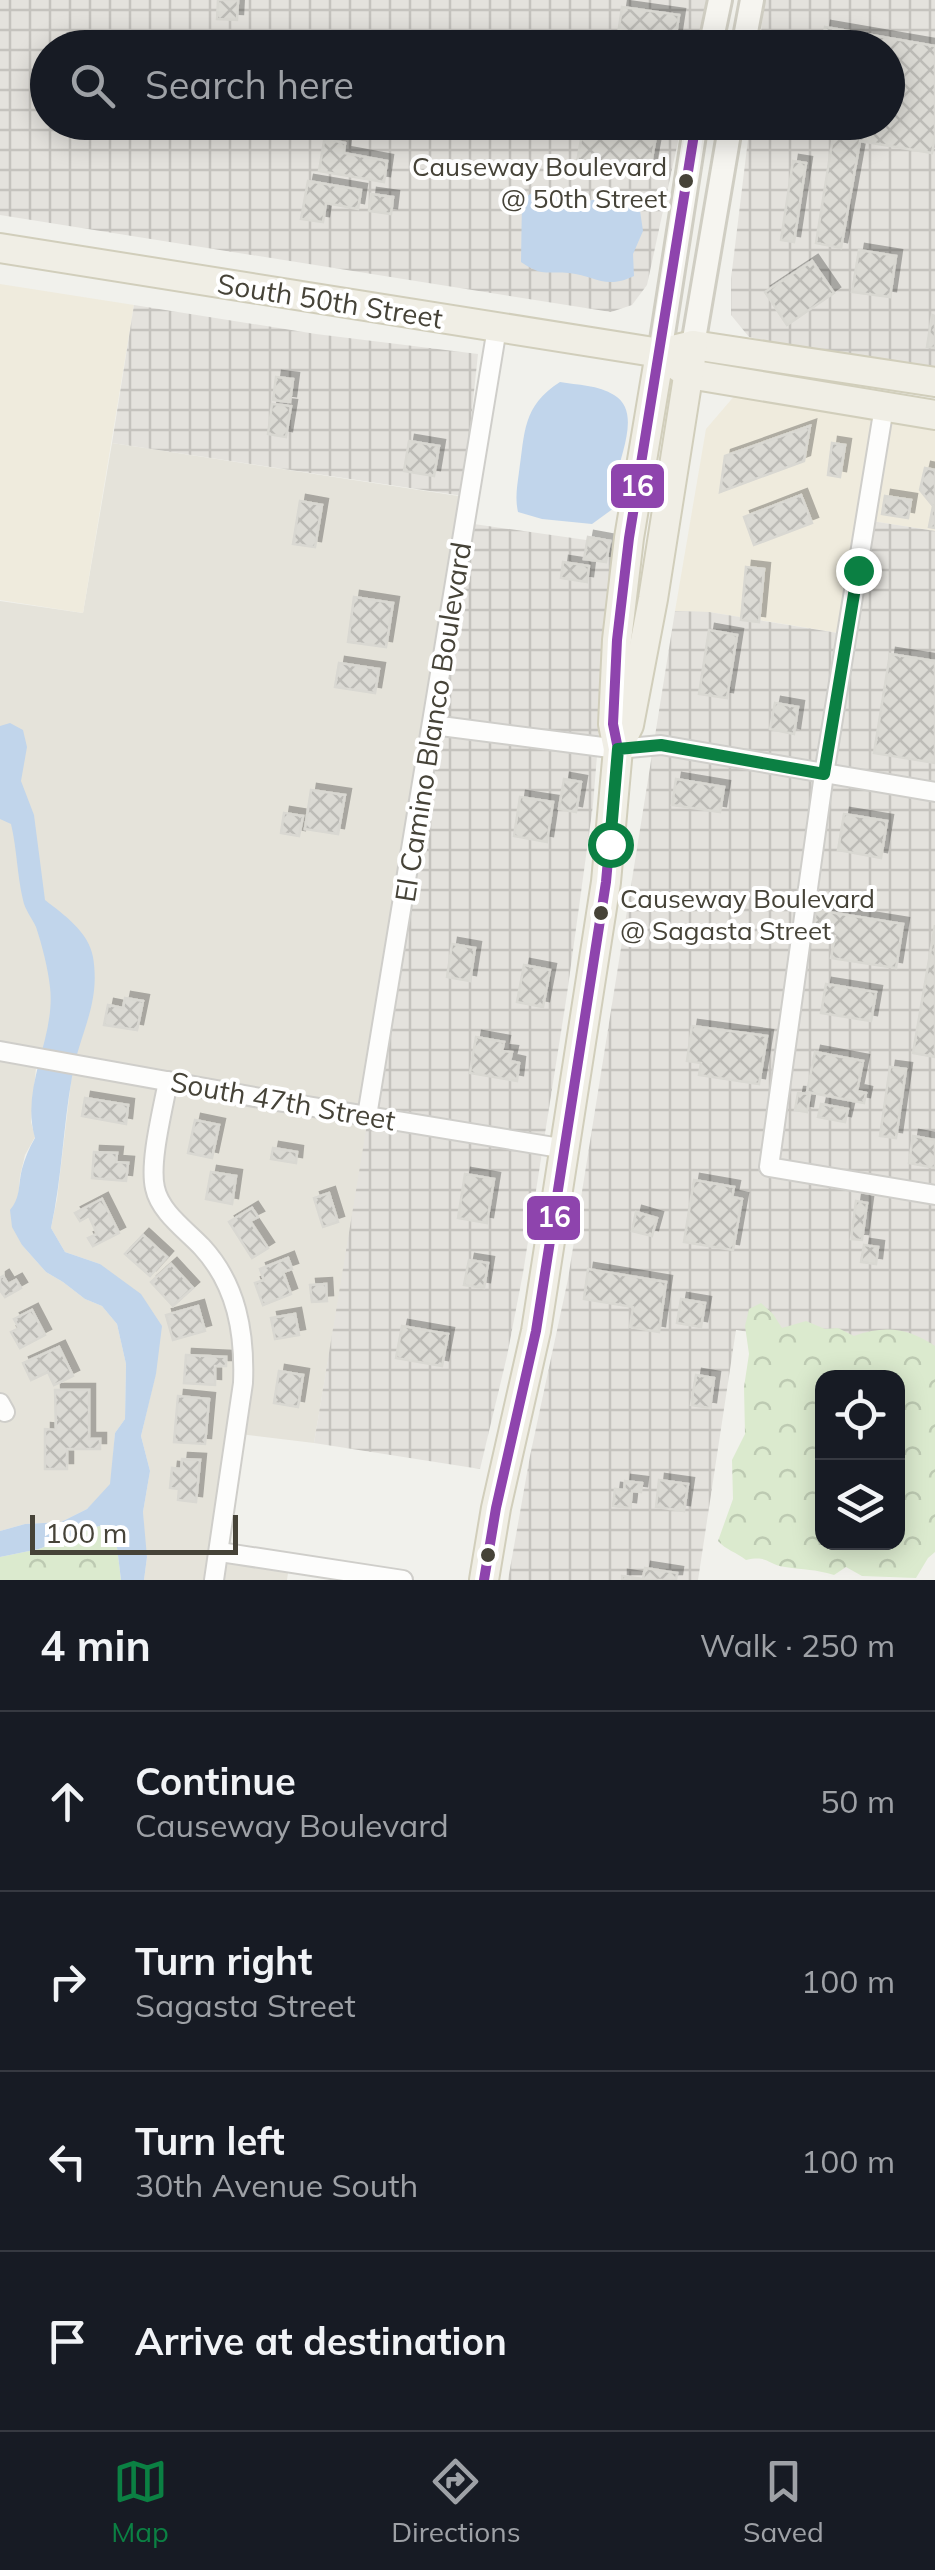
<!DOCTYPE html>
<html lang="en">
<head>
<meta charset="utf-8">
<style>
	:root { --surface:#171b24; --page:#242831; --text:#f1f3f6; --muted:#9ea1a6; --line:#363941; --accent:#0b8043 }
	body { margin:0; font-family:Mulish,sans-serif; background:var(--page); color:var(--text) }
	.controls { position:absolute; right:30px; bottom:30px; display:grid; overflow:hidden; border-radius:20px; box-shadow:0 5px 25px #0003 }
	.controls button { width:90px; height:90px; display:grid; place-items:center; padding:0; border:0; border-bottom:2px solid var(--line); background:var(--surface); color:var(--text); font:50px sans-serif }
	.scale { position:absolute; left:30px; bottom:25px; width:208px; box-sizing:border-box; padding-left:10px; border:5px solid #464338; border-top:0; font-size:28px; line-height:35px; white-space:nowrap; color:#464338; -webkit-text-stroke:8px #fff; paint-order:stroke }
	.stop { position:absolute; width:30px; height:30px; margin:-22px; border:8px solid #0b8043; border-radius:50%; background:#fff }
	.stop.end { background:#0b8043; border-color:#fff; box-shadow:0 2px 10px #0008 }
	.list { margin:0; padding:0; list-style:none }
	h2 { display:flex; justify-content:space-between; align-items:center; height:130px; margin:0; padding:0 40px; font-size:42px }
	h2 small { font-size:32px; font-weight:400; color:var(--muted) }
	.list li { display:grid; grid-template-columns:65px 1fr auto; gap:30px; align-items:center; box-sizing:border-box; height:180px; padding:0 40px; border-top:2px solid var(--line) }
	.list b { display:block; font-size:38px; white-space:nowrap }
	.list p { margin:0; font-size:32px; white-space:nowrap; color:var(--muted) }
	.list em { font-size:32px; font-style:normal; color:var(--muted) }
	.icon { flex:none; width:55px; height:55px; fill:none; stroke:currentColor; stroke-width:2; stroke-linecap:round; stroke-linejoin:round }
	.map { position:relative; flex:none; width:935px; height:1580px; overflow:hidden }
	.search { position:absolute; background:var(--surface); box-shadow:0 5px 25px #0003; left:30px; right:30px; top:30px; height:110px; display:flex; align-items:center; gap:25px; box-sizing:border-box; padding:0 35px; border-radius:55px; color:var(--muted); font-size:38px }
	.sheet { height:850px; background:var(--surface) }
	nav { display:flex; justify-content:space-around; align-items:center; box-sizing:border-box; height:140px; border-top:2px solid var(--line); background:var(--surface); font-size:28px; color:var(--muted) }
	nav a { display:grid; justify-items:center; gap:5px }
	nav .on { color:var(--accent) }
	.map>svg:first-child { display:block }
	.residential { fill:#e5e3da }
	.commercial { fill:#efebdd }
	.industrial { fill:url(#industrial-grid) }
	.forest { fill:url(#forest-crowns); fill-rule:evenodd }
	.water { fill:#c1d5eb }
	.building { fill:url(#building-cross-hatch); stroke:#d9d8d2; stroke-width:2.5; filter:url(#shadow) }
	.lines { fill:none; stroke-linecap:round; stroke-linejoin:round }
	.minor-casing { stroke:#cfceca; stroke-width:22 }
	.secondary-casing { stroke:#d0cec3; stroke-width:28 }
	.primary-casing { stroke:#d1cebb; stroke-width:32 }
	.minor { stroke:#fdfdfc; stroke-width:18 }
	.secondary { stroke:#f6f5f0; stroke-width:22 }
	.primary { stroke:#f0eee5; stroke-width:28 }
	.bus-1-casing { stroke:#fff; stroke-width:18 }
	.bus-1 { stroke:#8e44ad; stroke-width:10 }
	.route { stroke:#0b8043; stroke-width:12 }
	.bus-dot { fill:#464338; stroke:#fff; stroke-width:4 }
	.labels { text-anchor:middle; stroke-width:8; stroke-linejoin:round; paint-order:stroke }
	.bus-label { font-size:26px; fill:#464338; stroke:#fff; text-anchor:end }
	.street-label { font-size:28px; fill:#464338; stroke:#fff }
	.line-badge { stroke:#fff; stroke-width:4 }
	.badge-label { font-size:28px; text-anchor:middle; font-weight:bold; fill:#fff }
</style>
</head>
<body>
<div class="map">
<svg width="935" height="1580" viewBox="0 0 935 1580">
	<defs>
		<pattern id="industrial-grid" width="8" height="8" patternUnits="userSpaceOnUse" patternTransform="scale(2.5)"><rect width="8" height="8" fill="#e4e2dd"/><path d="M0 4h8M4 0v8" fill="none" stroke="#c5c3be"/></pattern>
		<pattern id="forest-crowns" width="20" height="18" patternUnits="userSpaceOnUse" patternTransform="scale(2.5)"><rect width="20" height="18" fill="#dbeace"/><path d="M2 6a3 3 0 1 1 6 0M12 15a3 3 0 1 1 6 0" fill="none" stroke="#bdcab2"/></pattern>
		<pattern id="building-cross-hatch" width="8" height="8" patternUnits="userSpaceOnUse" patternTransform="scale(2.5)"><rect width="8" height="8" fill="#dbdad4"/><path d="M0 0l8 8M0 8l8-8" fill="none" stroke="#bdbcb7"/></pattern>
		<filter id="shadow"><feDropShadow dx="6" dy="-6" stdDeviation="0" flood-color="#0004"/></filter>
	</defs>
	<rect width="100%" height="100%" fill="#f1f1ec"/>
	<g class="residential">
		<polygon points="112,443 465,497 365,1115 0,1055 0,601 83,613"/>
		<polygon points="0,1060 36,1068 31,1122 35,1137 25,1155 20,1176 18,1200 22,1245 46,1272 63,1282 85,1299 102,1306 117,1324 126,1364 125,1419 115,1433 111,1484 87,1509 61,1522 25,1524 0,1531"/>
		<polygon points="72,1073 369,1121 314,1443 240,1434 217,1554 289,1566 287,1580 144,1580 147,1557 144,1543 143,1512 150,1471 141,1436 156,1372 100,1264 65,1252 51,1228 57,1199"/>
	</g>
	<g class="commercial">
		<polygon points="0,284 134,305 83,613 0,600"/>
		<polygon points="736,394 882,410 845,634 709,612 675,611 706,429"/>
		<polygon points="885,406 935,414 935,531 865,520"/>
	</g>
	<g class="industrial">
		<polygon points="0,0 709,0 698,47 48,48 48,122 682,123 647,285 632,305 611,312 0,215"/>
		<polygon points="765,0 935,0 935,377 892,371 749,337 731,315 731,279 750,123 888,122 888,48 759,47"/>
		<polygon points="134,305 316,334 478,354 463,496 112,443"/>
		<polygon points="865,520 935,531 935,1360 736,1330 698,1580 508,1580 530,1456 568,1279 675,611 709,612 844,634"/>
		<polygon points="467,523 614,544 593,805 567,994 523,1273 507,1356 480,1469 314,1443"/>
	</g>
	<g class="forest">
		<path d="M 761,1303 L 773,1314 L 782,1328 L 806,1321 L 825,1329 L 838,1328 L 854,1336 C 885,1325 908,1328 935,1346 L 935,1552 L 928,1558 L 916,1578 L 862,1576 L 846,1567 L 834,1575 C 814,1569 805,1570 785,1567 C 766,1564 768,1555 746,1560 C 736,1552 726,1550 718,1541 L 733,1499 L 732,1460 L 745,1434 L 744,1387 L 749,1354 L 745,1326 L 749,1309 ZM 822,1378 L 898,1378 L 898,1542 L 822,1542 Z"/>
		<polygon points="99,1526 115,1531 121,1580 0,1580 0,1557 39,1549"/>
	</g>
	<g class="water">
		<path d="M 540,187 L 574,204 L 602,198 L 639,204 L 643,231 L 633,254 L 634,276 C 605,290 596,276 569,273 C 545,271 543,277 521,262 L 522,200 Z"/>
		<path d="M 560,382 C 577,385 599,385 614,395 C 641,411 621,452 617,476 C 615,486 615,497 614,508 L 592,524 L 542,519 L 518,512 C 515,498 517,487 519,472 C 525,433 522,406 560,382 Z"/>
		<path d="M 10,723 L 23,730 L 27,747 L 21,781 L 34,815 L 45,900 C 63,914 89,932 93,957 C 101,1005 79,1033 72,1077 C 63,1127 62,1178 51,1228 L 65,1252 L 100,1264 L 141,1294 L 162,1326 L 156,1374 L 141,1436 L 150,1471 L 143,1512 L 147,1557 L 144,1580 L 121,1580 L 115,1531 L 99,1526 L 39,1549 L 0,1557 L 0,1531 L 25,1524 L 61,1522 L 87,1509 L 110,1484 L 115,1433 L 125,1419 L 126,1364 L 117,1324 L 102,1306 L 85,1299 L 63,1282 L 46,1272 L 22,1245 L 12,1227 L 10,1210 C 21,1197 18,1185 22,1169 C 25,1158 29,1148 35,1138 C 20,1086 56,1038 50,987 C 48,968 42,945 36,927 C 32,918 25,910 23,900 C 17,875 17,849 11,824 L 0,819 L 0,726 Z"/>
	</g>
	<g class="building">
		<polygon points="218,0 238,0 237,20 217,19"/>
		<polygon points="622,7 679,15 674,48 616,48"/>
		<polygon points="825,27 935,46 935,136 932,153 860,141 841,248 816,243 833,137 808,132 809,122 888,122 888,48 822,48"/>
		<polygon points="584,122 658,125 650,169 609,162 607,173 576,168"/>
		<polygon points="326,129 337,130 335,141 345,143 344,153 387,161 384,182 319,171"/>
		<polygon points="793,161 806,163 794,242 781,240"/>
		<polygon points="308,181 361,190 358,209 326,203 323,222 301,219"/>
		<polygon points="371,194 393,197 391,214 369,211"/>
		<polygon points="859,250 896,256 890,297 852,292"/>
		<polygon points="812,261 834,293 787,325 765,292"/>
		<polygon points="932,315 935,316 935,348 927,347"/>
		<polygon points="276,377 293,379 290,402 273,400"/>
		<polygon points="272,404 291,406 286,437 268,434"/>
		<polygon points="810,426 804,461 720,492 725,456"/>
		<polygon points="409,441 439,446 434,476 404,471"/>
		<polygon points="832,443 845,445 840,477 828,475"/>
		<polygon points="925,468 935,470 935,528 929,527 933,506 920,490"/>
		<polygon points="801,495 812,523 754,545 744,517"/>
		<polygon points="885,496 911,500 908,518 882,514"/>
		<polygon points="300,501 322,505 315,547 293,544"/>
		<polygon points="588,537 610,541 606,562 584,559"/>
		<polygon points="563,562 589,566 587,582 561,578"/>
		<polygon points="746,567 764,569 759,622 741,620"/>
		<polygon points="354,597 393,603 386,647 348,642"/>
		<polygon points="709,630 737,635 727,698 699,694"/>
		<polygon points="890,654 935,661 935,763 874,753"/>
		<polygon points="339,663 379,669 375,693 335,687"/>
		<polygon points="775,703 798,707 794,734 770,729"/>
		<polygon points="564,779 581,782 576,812 559,809"/>
		<polygon points="676,779 724,787 720,812 672,805"/>
		<polygon points="311,790 345,795 338,834 305,829"/>
		<polygon points="520,797 553,802 547,842 514,836"/>
		<polygon points="284,813 303,816 299,836 281,833"/>
		<polygon points="844,814 887,821 881,858 838,850"/>
		<polygon points="816,910 903,924 896,968 831,958 835,936 813,932"/>
		<polygon points="935,925 935,1057 913,1053"/>
		<polygon points="452,944 475,948 470,981 447,977"/>
		<polygon points="524,965 550,970 543,1007 517,1002"/>
		<polygon points="826,984 876,992 871,1021 821,1013"/>
		<polygon points="125,998 143,1001 137,1030 104,1025 108,1005 123,1008"/>
		<polygon points="692,1026 767,1036 759,1084 699,1075 701,1063 687,1061"/>
		<polygon points="476,1037 504,1042 502,1051 512,1052 510,1061 519,1063 517,1081 470,1073"/>
		<polygon points="815,1052 863,1061 857,1091 866,1093 864,1103 807,1092"/>
		<polygon points="890,1067 906,1069 896,1138 880,1136"/>
		<polygon points="798,1093 810,1094 807,1112 795,1110"/>
		<polygon points="85,1098 128,1105 126,1124 82,1116"/>
		<polygon points="821,1104 848,1109 845,1122 818,1117"/>
		<polygon points="195,1120 219,1125 212,1158 188,1153"/>
		<polygon points="913,1136 935,1140 935,1168 909,1163"/>
		<polygon points="273,1148 297,1152 296,1163 271,1159"/>
		<polygon points="94,1152 117,1153 116,1162 128,1163 126,1181 92,1178"/>
		<polygon points="211,1172 236,1176 232,1204 206,1199"/>
		<polygon points="465,1174 494,1179 487,1223 458,1218"/>
		<polygon points="694,1180 734,1187 732,1197 742,1199 733,1250 684,1242"/>
		<polygon points="329,1193 338,1222 323,1227 314,1198"/>
		<polygon points="102,1199 119,1233 93,1246 88,1238 97,1234 89,1216 80,1221 75,1213"/>
		<polygon points="856,1201 867,1203 862,1240 851,1239"/>
		<polygon points="252,1208 258,1217 250,1221 268,1248 252,1258 229,1222"/>
		<polygon points="636,1212 657,1218 652,1236 632,1231"/>
		<polygon points="143,1235 167,1257 150,1276 125,1254"/>
		<polygon points="864,1245 878,1247 876,1264 861,1262"/>
		<polygon points="288,1258 292,1269 283,1272 291,1294 263,1305 255,1283 264,1280 260,1269"/>
		<polygon points="469,1260 488,1263 484,1288 464,1285"/>
		<polygon points="171,1264 193,1288 173,1306 151,1282"/>
		<polygon points="588,1269 666,1282 659,1332 630,1327 633,1307 584,1299"/>
		<polygon points="3,1276 8,1284 16,1280 21,1288 5,1297 0,1290 0,1278"/>
		<polygon points="326,1284 327,1301 312,1302 310,1285"/>
		<polygon points="681,1299 705,1303 701,1327 677,1323"/>
		<polygon points="198,1306 205,1331 173,1340 166,1315"/>
		<polygon points="32,1310 45,1335 20,1348 11,1332 19,1328 14,1319"/>
		<polygon points="295,1314 299,1335 275,1339 271,1318"/>
		<polygon points="402,1326 448,1334 442,1366 396,1358"/>
		<polygon points="59,1347 73,1376 54,1385 48,1372 31,1380 23,1363"/>
		<polygon points="186,1355 226,1357 226,1366 215,1366 215,1385 184,1383"/>
		<polygon points="279,1371 303,1375 298,1407 274,1403"/>
		<polygon points="696,1375 714,1378 710,1408 691,1405"/>
		<polygon points="55,1390 89,1390 89,1439 100,1439 100,1449 67,1449 67,1469 45,1469 45,1429 56,1430"/>
		<polygon points="178,1396 209,1399 205,1444 174,1442"/>
		<polygon points="182,1459 200,1460 196,1502 178,1500 179,1489 170,1488 172,1468 181,1469"/>
		<polygon points="659,1480 688,1484 684,1511 656,1507"/>
		<polygon points="625,1481 642,1483 641,1492 632,1491 630,1508 613,1506 615,1489 624,1490"/>
		<polygon points="645,1568 677,1573 676,1580 622,1580 622,1576 643,1579"/>
	</g>
	<g class="lines">
		<g class="minor-casing">
			<g id="minor">
				<polyline points="884,407 824,774 769,1167 935,1195"/>
				<polyline points="433,725 618,749 661,745 935,792"/>
				<polyline points="0,1051 277,1101 566,1149"/>
				<path d="M 168,1081 C 163,1109 149,1162 155,1188 C 160,1212 186,1230 202,1247 C 237,1285 245,1333 243,1383 L 214,1580"/>
				<polyline points="367,1116 497,328"/>
				<polyline points="0,1403 5,1412"/>
				<polyline points="220,1552 403,1580"/>
			</g>
		</g>
		<g class="secondary-casing">
			<g id="secondary">
				<polyline points="710,48 720,0"/>
				<polyline points="743,48 752,0"/>
				<polyline points="693,345 731,122"/>
				<polyline points="660,353 696,122"/>
			</g>
		</g>
		<g class="primary-casing">
			<g id="primary">
				<polyline points="0,248 660,353 693,345 935,382"/>
				<polyline points="673,363 689,374 935,415"/>
				<polyline points="623,737 629,725 653,599 693,345"/>
				<polyline points="484,1580 496,1508 536,1331 606,882 618,749 613,724 617,640 629,538 660,353"/>
			</g>
		</g>
		<use href="#minor" class="minor"/>
		<use href="#secondary" class="secondary"/>
		<use href="#primary" class="primary"/>
		<g class="bus-1-casing">
			<polyline id="bus-1" points="484,1580 496,1508 536,1331 606,882 618,749 613,724 617,640 629,538 696,122"/>
		</g>
		<use href="#bus-1" class="bus-1"/>
	</g>
	<g class="lines">
		<polyline class="route" points="610,844 618,749 661,745 824,774 858,570"/>
	</g>
	<g class="bus-dot">
		<circle cx="686" cy="181" r="9"/>
		<circle cx="601" cy="913" r="9"/>
		<circle cx="488" cy="1555" r="9"/>
	</g>
	<g class="labels">
		<g class="bus-label">
			<text x="667" y="176">Causeway Boulevard<tspan x="667" dy="32">@ 50th Street</tspan></text>
			<text x="620" y="908" text-anchor="start">Causeway Boulevard<tspan x="620" dy="32">@ Sagasta Street</tspan></text>
		</g>
		<g class="street-label">
			<text transform="translate(330 301) rotate(9)" y="10">South 50th Street</text>
			<text transform="translate(433 722) rotate(-81)" y="10">El Camino Blanco Boulevard</text>
			<text transform="translate(283 1101) rotate(10)" y="10">South 47th Street</text>
		</g>
	</g>
	<g class="line-badge">
		<rect x="609" y="462" width="57" height="48" rx="10" fill="#8e44ad"/>
		<rect x="525" y="1194" width="57" height="48" rx="10" fill="#8e44ad"/>
	</g>
	<g class="badge-label">
		<text x="637" y="496">16</text>
		<text x="554" y="1227">16</text>
	</g>
</svg>
<div class="controls">
<button><svg class="icon" aria-label="locate" viewBox="0 0 24 24"><circle cx="12" cy="12" r="6"/><path d="M12 2v4M12 18v4M2 12h4M18 12h4"/></svg></button>
<button><svg class="icon" aria-label="layers" viewBox="0 0 24 24"><path d="M12 4l9 5-9 5-9-5zM3 14l9 5 9-5"/></svg></button>
</div>
<div class="scale">100 m</div>
<div class="stop" style="left:610px;top:844px"></div>
<div class="stop end" style="left:858px;top:570px"></div>
<div class="search"><svg class="icon" aria-label="search" viewBox="0 0 24 24"><circle cx="10" cy="10" r="6"/><path d="M15 15l6 6"/></svg>Search here</div>
</div>
<section class="sheet">
<h2>4 min<small>Walk · 250 m</small></h2>
<ul class="list">
<li><svg class="icon" aria-label="ahead" viewBox="0 0 24 24"><path d="M12 20V5M6 11l6-6 6 6"/></svg><div><b>Continue</b><p>Causeway Boulevard</p></div><em>50 m</em></li>
<li><svg class="icon" aria-label="right" viewBox="0 0 24 24"><path d="M7 20v-9h11M14 6l5 5-5 5"/></svg><div><b>Turn right</b><p>Sagasta Street</p></div><em>100 m</em></li>
<li><svg class="icon" aria-label="left" viewBox="0 0 24 24"><path d="M17 20v-9H6M10 6l-5 5 5 5"/></svg><div><b>Turn left</b><p>30th Avenue South</p></div><em>100 m</em></li>
<li><svg class="icon" aria-label="arrive" viewBox="0 0 24 24"><path d="M6 21V4h12l-3 4 3 4H6"/></svg><div><b>Arrive at destination</b></div></li>
</ul>
</section>
<nav>
<a class="on"><svg class="icon" aria-label="map" viewBox="0 0 24 24"><path d="M3 6l6-2 6 2 6-2v14l-6 2-6-2-6 2zM9 4v14M15 6v14"/></svg>Map</a>
<a><svg class="icon" aria-label="directions" viewBox="0 0 24 24"><path d="M12 3l9 9-9 9-9-9zM9 14v-3h6M13 9l2 2-2 2"/></svg>Directions</a>
<a><svg class="icon" aria-label="saved" viewBox="0 0 24 24"><path d="M7 4h10v16l-5-4-5 4z"/></svg>Saved</a>
</nav>
</body>
</html>
